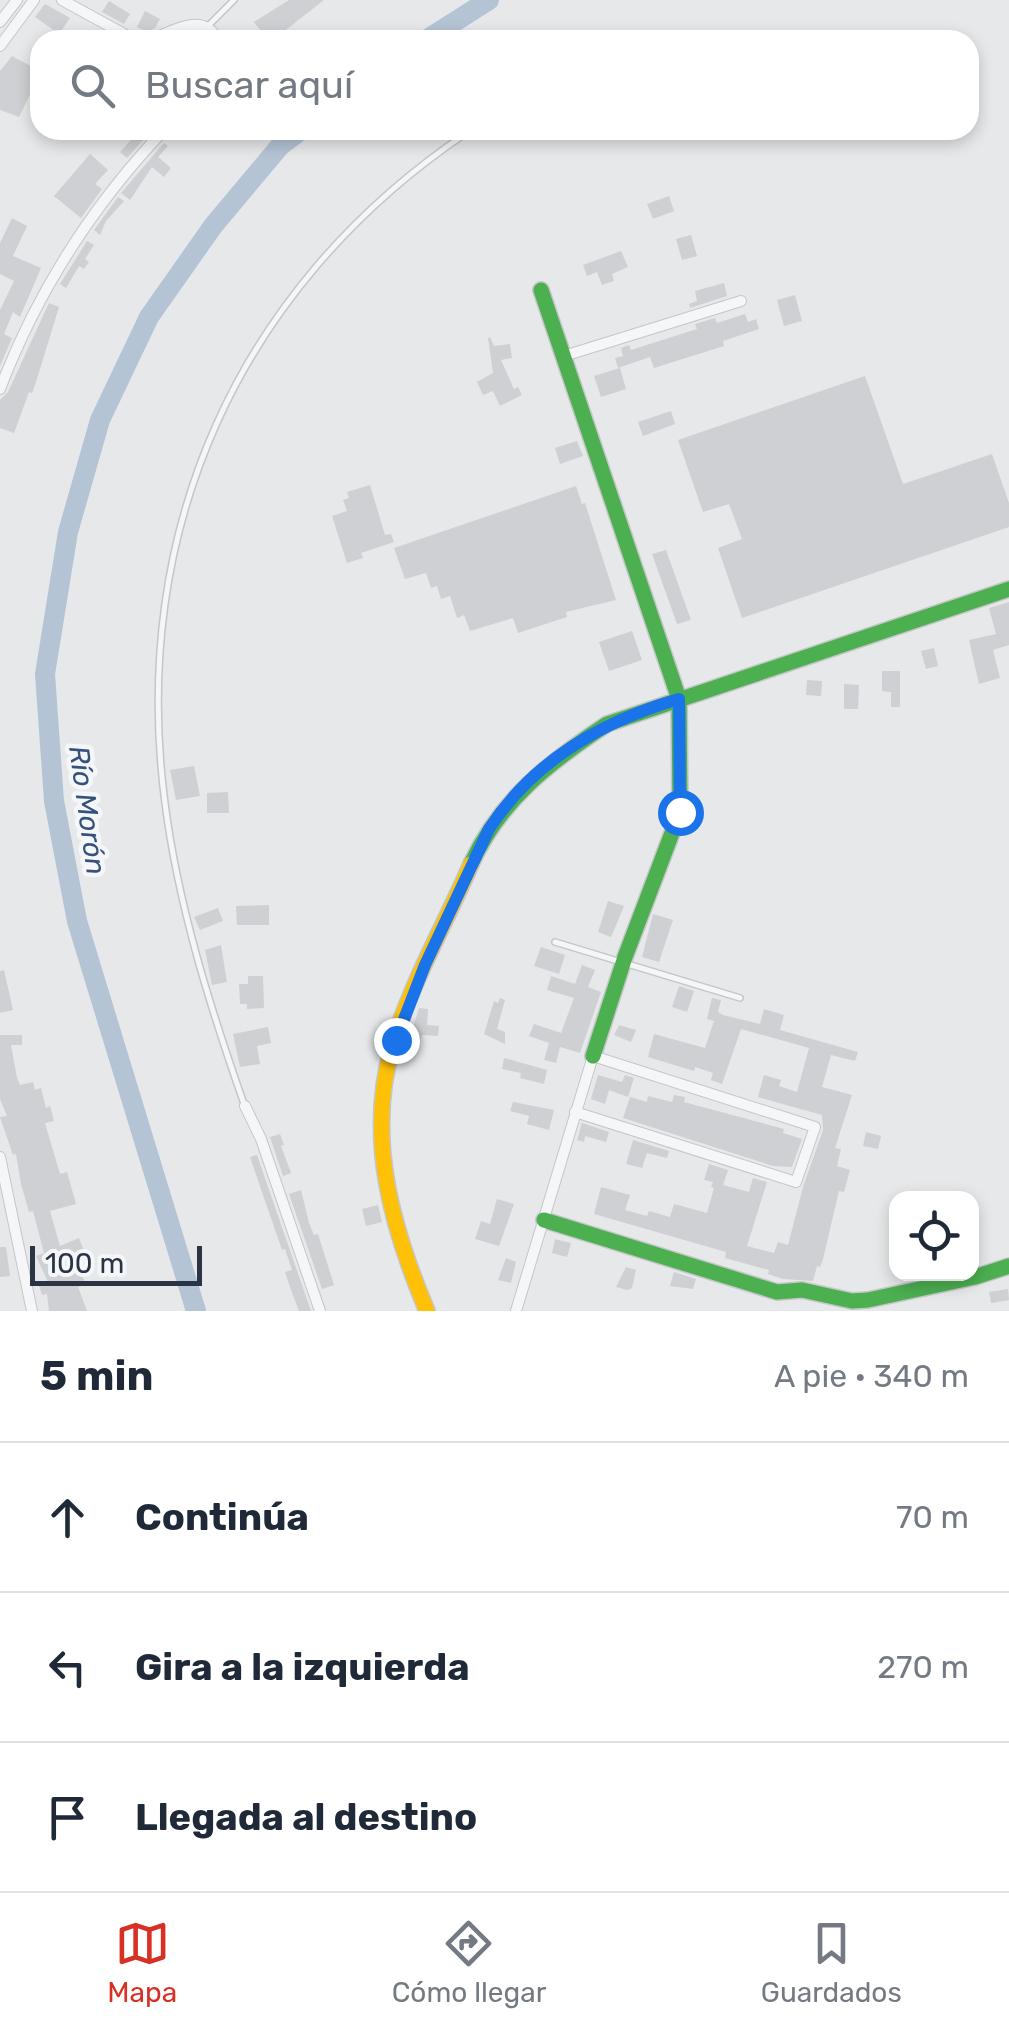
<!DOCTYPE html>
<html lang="es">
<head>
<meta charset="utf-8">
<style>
	:root { --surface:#fff; --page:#f6f6f7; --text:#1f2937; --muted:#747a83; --line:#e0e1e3; --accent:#d93025 }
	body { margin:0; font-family:Rubik,sans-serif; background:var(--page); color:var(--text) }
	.controls { position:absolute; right:30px; bottom:30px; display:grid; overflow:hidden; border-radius:20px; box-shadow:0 5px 15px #0003 }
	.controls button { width:90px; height:90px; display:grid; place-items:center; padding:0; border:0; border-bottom:2px solid var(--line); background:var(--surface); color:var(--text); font:50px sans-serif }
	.scale { position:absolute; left:30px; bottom:25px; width:172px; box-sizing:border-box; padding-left:10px; border:5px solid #2b3445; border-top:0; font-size:28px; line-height:35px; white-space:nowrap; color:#2b3445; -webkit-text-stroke:8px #f4f6f9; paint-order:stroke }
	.stop { position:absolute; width:30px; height:30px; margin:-22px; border:8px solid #1a73e8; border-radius:50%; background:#fff }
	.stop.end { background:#1a73e8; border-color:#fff; box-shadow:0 2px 10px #0008 }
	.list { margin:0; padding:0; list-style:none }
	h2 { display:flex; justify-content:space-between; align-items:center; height:130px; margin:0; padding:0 40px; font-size:42px }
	h2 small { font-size:32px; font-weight:400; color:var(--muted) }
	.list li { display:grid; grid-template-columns:65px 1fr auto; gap:30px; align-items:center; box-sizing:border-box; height:150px; padding:0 40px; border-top:2px solid var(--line) }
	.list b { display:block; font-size:38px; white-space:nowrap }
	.list em { font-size:32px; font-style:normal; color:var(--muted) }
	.icon { flex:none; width:55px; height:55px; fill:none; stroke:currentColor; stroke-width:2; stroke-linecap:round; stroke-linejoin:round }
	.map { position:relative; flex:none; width:1009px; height:1311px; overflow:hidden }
	.search { position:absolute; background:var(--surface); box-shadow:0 5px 15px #0003; left:30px; right:30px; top:30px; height:110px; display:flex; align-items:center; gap:25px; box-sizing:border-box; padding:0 35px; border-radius:30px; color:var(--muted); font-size:38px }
	.sheet { height:580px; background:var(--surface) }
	nav { display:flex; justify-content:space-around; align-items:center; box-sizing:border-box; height:140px; border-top:2px solid var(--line); background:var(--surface); font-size:28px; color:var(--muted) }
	nav a { display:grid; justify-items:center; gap:5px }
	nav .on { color:var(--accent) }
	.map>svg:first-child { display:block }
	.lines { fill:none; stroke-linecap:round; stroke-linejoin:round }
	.river { stroke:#b4c4d5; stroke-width:20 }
	.building { fill:#ced0d3 }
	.lane-casing { stroke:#c4c6c8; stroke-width:8 }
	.street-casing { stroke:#c4c6c8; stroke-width:12 }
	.fast-casing { stroke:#c4c6c8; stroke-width:18 }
	.slow-casing { stroke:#c4c6c8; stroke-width:18 }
	.lane { stroke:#f5f6f7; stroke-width:5 }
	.street { stroke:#f5f6f7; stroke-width:10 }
	.fast { stroke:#4caf50; stroke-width:15 }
	.slow { stroke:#ffc107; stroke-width:15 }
	.route { stroke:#1a73e8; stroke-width:12 }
	.labels { text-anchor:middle; stroke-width:9; stroke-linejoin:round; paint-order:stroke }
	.water-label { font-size:28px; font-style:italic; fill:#34527a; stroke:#f4f6f9 }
</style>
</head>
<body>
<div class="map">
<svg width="1009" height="1311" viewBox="0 0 1009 1311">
	<rect width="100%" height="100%" fill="#e6e8ea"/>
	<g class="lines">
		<g class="river">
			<polyline points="426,40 489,0"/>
			<polyline points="196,1311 77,921 54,801 45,674 68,532 100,420 149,317 213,226 280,146 301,130"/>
		</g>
	</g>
	<g class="building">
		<polygon points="289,0 324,0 273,40 268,40 254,22"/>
		<polygon points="109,1 130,14 124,24 102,12"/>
		<polygon points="45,4 70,18 59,34 35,17"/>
		<polygon points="145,11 160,19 155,28 147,32 137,27"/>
		<polygon points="12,56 40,71 40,91 33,88 19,117 0,110 0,71"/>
		<polygon points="140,130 152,130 127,158 120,152"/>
		<polygon points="164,143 168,146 158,157 171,168 164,177 152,167 130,200 121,193"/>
		<polygon points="90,154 108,170 95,184 102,189 81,218 54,196"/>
		<polygon points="669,196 674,211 653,219 647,204"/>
		<polygon points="118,197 124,201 106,221 100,235 94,230"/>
		<polygon points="12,218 27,226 13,256 41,268 20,317 13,312 4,334 12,338 0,366 0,310 14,281 0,274 0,243"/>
		<polygon points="691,235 697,256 682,260 676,239"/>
		<polygon points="87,241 94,245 85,259 89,262 84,269 79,266 66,288 60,284"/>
		<polygon points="621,251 628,267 612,274 614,281 602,285 597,272 587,276 583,265"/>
		<polygon points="724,283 727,296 690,308 689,304 697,301 695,291"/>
		<polygon points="795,295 802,321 784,326 777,300"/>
		<polygon points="49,303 59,307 36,382 32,393 29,392 14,433 0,428 0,400 8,392"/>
		<polygon points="745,314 748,322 756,319 759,329 723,341 724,346 654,368 650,357 618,368 615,358 623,356 621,348 629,345 631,350 697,329 695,324 715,318 717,323"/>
		<polygon points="490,337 494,346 510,344 512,358 501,360 514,389 518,387 522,395 500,406 493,391 483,395 477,382 493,373 488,338"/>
		<polygon points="620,368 626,389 601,397 594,376"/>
		<polygon points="865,376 903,484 992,454 1009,503 1009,527 742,618 718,548 742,539 729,504 703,512 678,440"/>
		<polygon points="671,411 675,424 643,436 638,422"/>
		<polygon points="577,441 583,456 560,464 555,448"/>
		<polygon points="370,485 385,535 391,534 394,542 361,553 363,558 347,563 332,516 347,511 343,500 349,498 347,492"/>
		<polygon points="576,486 582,504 585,503 616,600 566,612 567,617 518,633 513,618 470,631 464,615 457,618 450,596 441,599 437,586 431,588 426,573 405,579 394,548"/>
		<polygon points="666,550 691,620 677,624 652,554"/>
		<polygon points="1009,602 1009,645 993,650 1000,678 979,684 969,640 996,634 989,608"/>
		<polygon points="632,631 642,660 609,671 599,642"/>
		<polygon points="934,648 938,666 926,669 921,651"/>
		<polygon points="882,671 900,671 900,707 891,707 891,692 882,691"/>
		<polygon points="807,680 822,681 821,696 806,695"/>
		<polygon points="844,684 859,685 858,709 844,709"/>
		<polygon points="194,766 200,796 176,800 170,770"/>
		<polygon points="228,792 229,813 207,813 207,793"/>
		<polygon points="608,901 624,906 611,937 598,932"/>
		<polygon points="269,905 269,925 237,925 236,906"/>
		<polygon points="218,908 223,921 200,930 194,917"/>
		<polygon points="653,914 673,920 659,962 642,957"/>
		<polygon points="221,945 227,982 212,985 205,950"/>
		<polygon points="541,947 565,955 559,974 534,966"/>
		<polygon points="582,965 595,970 588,987 601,992 580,1053 560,1047 556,1063 544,1060 549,1043 529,1036 534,1024 561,1033 574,998 547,990 551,976 575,984"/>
		<polygon points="4,970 13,1010 0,1013 0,971"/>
		<polygon points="248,976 263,976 264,1008 247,1009 247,1004 240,1004 239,984 248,984"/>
		<polygon points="679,986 694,991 687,1012 672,1007"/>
		<polygon points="500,998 505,1000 497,1029 505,1032 505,1044 484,1034 494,1001 498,1003"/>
		<polygon points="712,998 721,1000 718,1012 723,1015 760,1024 764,1009 784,1015 780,1030 858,1052 855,1061 831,1055 822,1087 852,1095 835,1148 841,1149 837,1166 850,1170 844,1192 839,1191 823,1259 820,1267 817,1266 813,1281 783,1279 768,1274 769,1270 725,1258 726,1252 594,1214 601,1187 630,1195 625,1210 647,1216 649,1211 670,1217 674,1204 707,1213 714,1188 711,1187 713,1182 704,1180 709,1164 728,1170 723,1185 749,1192 753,1178 767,1182 747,1246 774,1253 778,1242 788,1245 803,1187 823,1130 822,1115 758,1097 764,1075 781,1080 779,1086 797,1092 809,1048 741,1029 722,1084 711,1080 713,1073 695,1067 694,1071 648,1057 654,1034 705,1048 714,1021 707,1019"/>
		<polygon points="419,1008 428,1009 427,1025 439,1026 438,1036 422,1035 420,1041 410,1038"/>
		<polygon points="619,1025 636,1030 631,1042 614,1035"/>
		<polygon points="268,1027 271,1043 257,1046 260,1064 240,1067 233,1034"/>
		<polygon points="0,1035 22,1035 22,1045 11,1045 17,1078 20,1085 33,1082 35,1090 41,1088 46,1108 50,1106 54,1121 45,1123 60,1174 67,1172 76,1204 50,1211 60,1246 79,1238 85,1253 78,1256 85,1285 78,1287 87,1311 49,1311 47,1294 42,1295 39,1285 48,1282 36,1256 44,1253 33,1211 29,1212 21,1184 16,1154 13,1155 0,1117 7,1116 0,1099"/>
		<polygon points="504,1058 547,1070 544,1084 520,1078 521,1073 502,1069"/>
		<polygon points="598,1075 622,1082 625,1075 634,1078 628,1097 609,1090 605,1104 591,1099"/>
		<polygon points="674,1095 685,1097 684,1102 784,1129 783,1133 802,1139 792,1167 773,1166 623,1118 630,1097 647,1102 648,1096 672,1102"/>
		<polygon points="513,1102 554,1110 549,1130 527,1124 529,1116 510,1111"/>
		<polygon points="582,1123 609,1132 606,1142 585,1136 584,1142 577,1140"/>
		<polygon points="866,1132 881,1136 878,1149 863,1146"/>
		<polygon points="280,1134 284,1145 281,1146 291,1173 283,1176 270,1137"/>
		<polygon points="633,1140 669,1151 667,1158 647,1153 642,1168 626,1164"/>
		<polygon points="257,1155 311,1311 299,1311 291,1290 285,1272 292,1270 285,1249 282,1250 250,1157"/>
		<polygon points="301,1190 309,1223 314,1235 318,1234 334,1285 322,1289 289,1194"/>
		<polygon points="497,1199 514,1204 499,1246 475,1239 481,1221 490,1224"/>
		<polygon points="378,1205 382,1222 366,1226 362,1209"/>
		<polygon points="555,1239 571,1243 567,1257 552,1253"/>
		<polygon points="0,1247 6,1247 10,1276 0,1277"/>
		<polygon points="506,1258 516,1262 511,1283 498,1280"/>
		<polygon points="626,1267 636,1270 632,1288 627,1290 616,1287"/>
		<polygon points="674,1272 696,1279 693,1289 670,1286"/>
		<polygon points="1008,1289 1009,1300 991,1303 989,1292"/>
	</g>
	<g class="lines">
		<g class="lane-casing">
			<g id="lane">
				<polyline points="207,27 234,0"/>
				<polyline points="555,942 740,998"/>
				<path d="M 244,1104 C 210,1007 178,905 165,803 C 129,531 238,288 465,134"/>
			</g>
		</g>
		<g class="street-casing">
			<g id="street">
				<polyline points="62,0 135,40"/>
				<polyline points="0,22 17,0"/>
				<path d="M 150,40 C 173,31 203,11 218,40"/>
				<polyline points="0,46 34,0"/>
				<polyline points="564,356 741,301"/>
				<path d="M 0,389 C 37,292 92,206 164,130"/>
				<polyline points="245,1106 261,1139 320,1311"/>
				<polyline points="0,1157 32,1311"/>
				<polyline points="516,1311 593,1056 815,1127 796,1182 575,1112"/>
			</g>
		</g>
		<g class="fast-casing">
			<g id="fast">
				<polyline points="541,290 679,699 680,812 625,957 593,1056"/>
				<path d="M 471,864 C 500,800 550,762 607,724 L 1009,589"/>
				<polyline points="544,1220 777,1292 802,1290 852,1301 868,1300 975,1277 1009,1266"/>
			</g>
		</g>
		<g class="slow-casing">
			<path id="slow" d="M 427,1311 C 392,1228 366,1138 392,1048 C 410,984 445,925 471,864"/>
		</g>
		<use href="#lane" class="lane"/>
		<use href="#street" class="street"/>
		<use href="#fast" class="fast"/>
		<use href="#slow" class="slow"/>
	</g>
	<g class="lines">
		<path class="route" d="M 396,1040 L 425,965 L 489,829 C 533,761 603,721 679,699 L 680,812"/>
	</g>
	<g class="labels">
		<g class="water-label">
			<text transform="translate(88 810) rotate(82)" y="10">Río Morón</text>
		</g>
	</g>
</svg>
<div class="controls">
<button><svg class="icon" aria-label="locate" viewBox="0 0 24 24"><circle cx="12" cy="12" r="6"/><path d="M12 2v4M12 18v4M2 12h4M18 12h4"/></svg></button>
</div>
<div class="scale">100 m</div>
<div class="stop" style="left:680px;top:812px"></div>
<div class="stop end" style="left:396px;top:1040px"></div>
<div class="search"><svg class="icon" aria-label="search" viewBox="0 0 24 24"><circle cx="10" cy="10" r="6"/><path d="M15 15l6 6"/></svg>Buscar aquí</div>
</div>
<section class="sheet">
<h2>5 min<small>A pie · 340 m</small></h2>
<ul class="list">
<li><svg class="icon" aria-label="ahead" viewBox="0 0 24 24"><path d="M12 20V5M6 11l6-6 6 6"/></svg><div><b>Continúa</b></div><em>70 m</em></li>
<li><svg class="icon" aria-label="left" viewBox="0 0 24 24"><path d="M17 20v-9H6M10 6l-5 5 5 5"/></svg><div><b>Gira a la izquierda</b></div><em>270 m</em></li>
<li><svg class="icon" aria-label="arrive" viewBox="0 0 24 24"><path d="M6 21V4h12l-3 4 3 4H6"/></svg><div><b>Llegada al destino</b></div></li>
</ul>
</section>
<nav>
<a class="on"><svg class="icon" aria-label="map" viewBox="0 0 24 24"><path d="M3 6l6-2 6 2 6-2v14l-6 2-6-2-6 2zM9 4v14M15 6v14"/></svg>Mapa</a>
<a><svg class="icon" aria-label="directions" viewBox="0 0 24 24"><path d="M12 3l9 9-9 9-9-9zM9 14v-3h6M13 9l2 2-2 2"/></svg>Cómo llegar</a>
<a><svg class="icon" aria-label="saved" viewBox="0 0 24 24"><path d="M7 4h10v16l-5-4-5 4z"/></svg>Guardados</a>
</nav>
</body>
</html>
